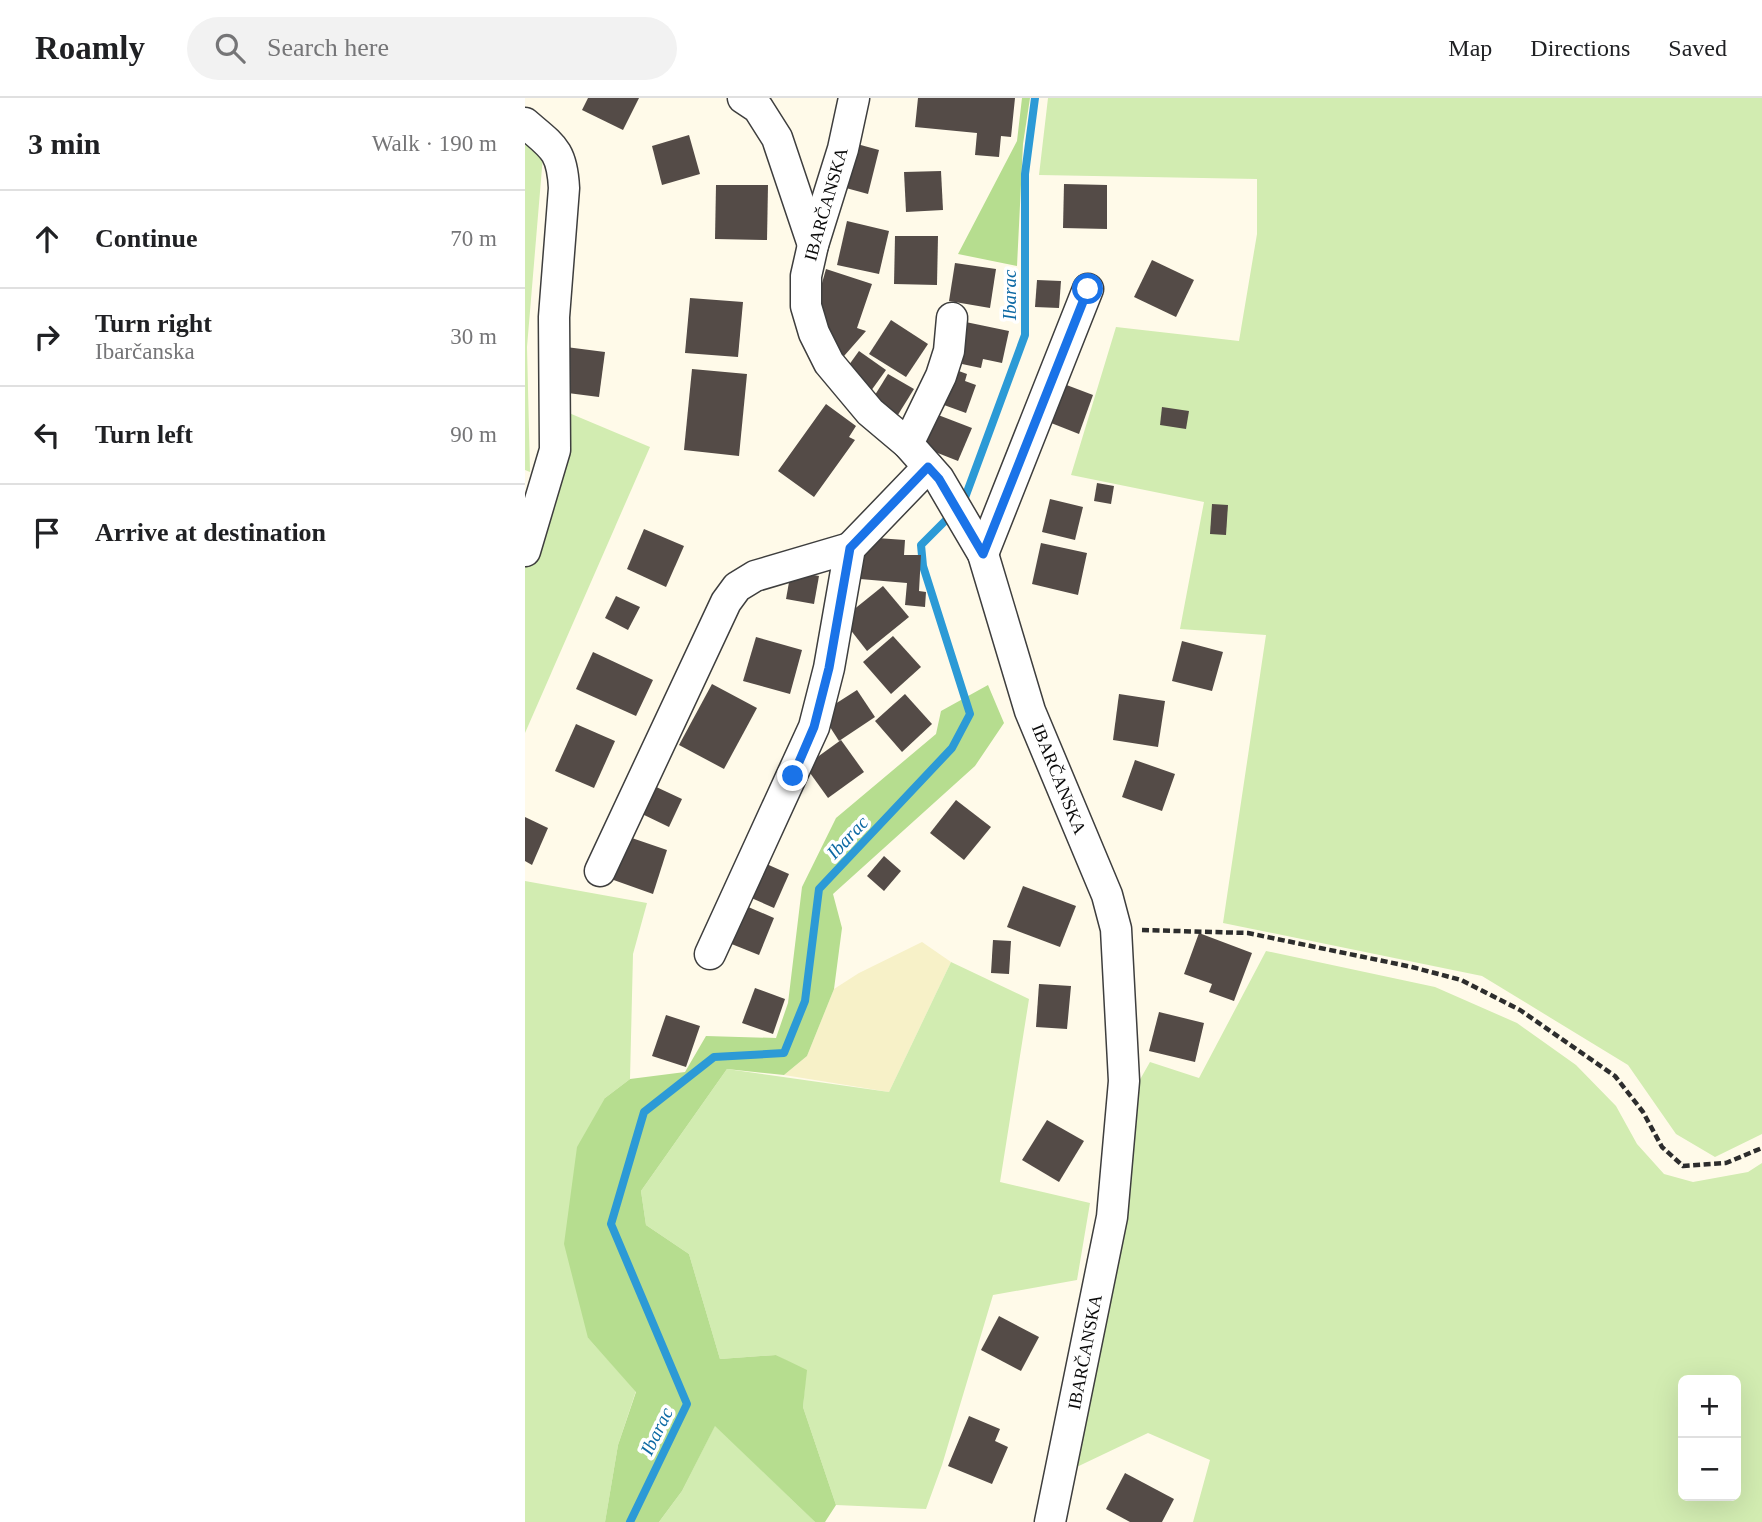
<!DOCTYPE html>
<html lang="en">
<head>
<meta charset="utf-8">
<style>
	:root { --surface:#fff; --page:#f2f2f2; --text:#202124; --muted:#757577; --line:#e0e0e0 }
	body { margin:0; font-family:Georgia,serif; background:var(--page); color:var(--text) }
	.controls { position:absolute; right:21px; bottom:21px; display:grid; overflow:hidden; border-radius:10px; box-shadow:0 7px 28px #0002 }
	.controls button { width:63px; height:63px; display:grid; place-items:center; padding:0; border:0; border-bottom:2px solid var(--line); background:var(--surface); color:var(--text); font:35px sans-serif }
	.stop { position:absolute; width:21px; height:21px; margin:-16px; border:5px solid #1a73e8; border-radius:50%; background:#fff }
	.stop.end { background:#1a73e8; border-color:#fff; box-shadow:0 2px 7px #0008 }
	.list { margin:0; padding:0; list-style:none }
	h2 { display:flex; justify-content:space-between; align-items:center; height:91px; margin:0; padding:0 28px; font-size:30px }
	h2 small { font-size:23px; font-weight:400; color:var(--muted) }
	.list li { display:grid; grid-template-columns:46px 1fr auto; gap:21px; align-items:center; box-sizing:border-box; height:98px; padding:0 28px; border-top:2px solid var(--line) }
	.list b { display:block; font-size:26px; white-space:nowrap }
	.list p { margin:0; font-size:23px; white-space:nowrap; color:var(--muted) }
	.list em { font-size:23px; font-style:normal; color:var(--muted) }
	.icon { flex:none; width:38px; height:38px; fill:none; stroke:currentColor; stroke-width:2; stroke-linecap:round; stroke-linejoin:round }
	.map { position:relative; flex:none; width:1237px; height:1424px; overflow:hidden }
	header { display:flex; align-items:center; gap:42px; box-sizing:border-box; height:98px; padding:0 35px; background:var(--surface); border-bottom:2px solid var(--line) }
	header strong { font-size:33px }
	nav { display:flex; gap:38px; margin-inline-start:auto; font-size:24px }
	.search { width:490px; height:63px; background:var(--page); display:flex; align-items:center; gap:18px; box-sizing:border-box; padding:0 24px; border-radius:38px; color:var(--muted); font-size:26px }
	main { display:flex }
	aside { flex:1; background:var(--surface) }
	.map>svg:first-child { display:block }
	.farmland { fill:#f7f1c8 }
	.green { fill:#d2ecb1; fill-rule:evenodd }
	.forest { fill:#b6dd8f }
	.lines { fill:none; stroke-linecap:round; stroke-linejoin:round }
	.stream { stroke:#2c9ad6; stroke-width:8 }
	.building { fill:#544b47 }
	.minor-casing { stroke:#3e3e3e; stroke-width:33 }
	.path { stroke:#2d2d2d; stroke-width:4.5; stroke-dasharray:7 3.5; stroke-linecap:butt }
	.minor { stroke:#fff; stroke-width:30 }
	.route { stroke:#1a73e8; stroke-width:9 }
	.labels { text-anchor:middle; stroke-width:7; stroke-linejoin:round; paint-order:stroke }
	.street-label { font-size:18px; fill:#0b0b0b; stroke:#fff }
	.water-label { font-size:19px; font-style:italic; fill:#0d69a4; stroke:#fff }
</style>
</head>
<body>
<header>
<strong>Roamly</strong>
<div class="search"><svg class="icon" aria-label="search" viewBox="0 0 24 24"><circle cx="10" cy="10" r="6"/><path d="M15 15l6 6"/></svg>Search here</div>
<nav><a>Map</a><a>Directions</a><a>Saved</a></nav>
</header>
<main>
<aside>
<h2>3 min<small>Walk · 190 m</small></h2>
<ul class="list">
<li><svg class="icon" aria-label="ahead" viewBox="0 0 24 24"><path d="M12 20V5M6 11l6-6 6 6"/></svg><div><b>Continue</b></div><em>70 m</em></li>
<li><svg class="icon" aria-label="right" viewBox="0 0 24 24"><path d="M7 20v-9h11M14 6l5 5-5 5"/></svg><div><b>Turn right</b><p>Ibarčanska</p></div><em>30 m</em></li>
<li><svg class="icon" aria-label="left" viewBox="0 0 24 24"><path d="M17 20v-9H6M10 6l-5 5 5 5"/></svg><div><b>Turn left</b></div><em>90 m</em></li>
<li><svg class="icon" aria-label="arrive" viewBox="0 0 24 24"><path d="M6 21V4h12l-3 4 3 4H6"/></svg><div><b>Arrive at destination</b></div></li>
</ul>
</aside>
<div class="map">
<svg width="1237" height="1424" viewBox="0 0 1237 1424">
	<rect width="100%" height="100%" fill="#fffae9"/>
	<polygon class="farmland" points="397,844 426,864 364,994 259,977 282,958 309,891 334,875"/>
	<g class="green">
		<polygon points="523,0 1237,0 1237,1036 1190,1059 1151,1036 1103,967 957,878 698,825 741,537 655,531 679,404 546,377 591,229 714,243 732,136 732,81 514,77"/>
		<polygon points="0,40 18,58 2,249 5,374 0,372"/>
		<polygon points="44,315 125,349 0,635 0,456"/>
		<polygon points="0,783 122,805 108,856 105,981 80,1000 63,1240 111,1293 93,1347 80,1424 0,1424"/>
		<path d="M 741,853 L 910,889 L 992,925 L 1051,967 L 1091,1008 L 1112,1046 L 1139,1076 L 1168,1084 L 1223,1074 L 1237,1065 L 1237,1424 L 668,1424 L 685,1362 L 623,1335 L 537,1376 L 601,1006 L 625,964 L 674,980 ZM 1158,1282 L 1211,1282 L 1211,1398 L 1158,1398 Z"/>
		<polygon points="426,864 504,901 475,1084 565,1105 552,1182 468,1197 417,1367 401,1411 311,1407 278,1309 281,1273 251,1257 195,1261 164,1156 121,1127 116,1093 202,971 364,994"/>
		<polygon points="190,1327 290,1424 134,1424 157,1393"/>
	</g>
	<g class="forest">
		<polygon points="497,0 505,0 498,46 492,168 433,156 492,43"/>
		<polygon points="463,587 479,625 450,668 308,796 317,830 309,891 282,958 259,977 202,971 116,1093 121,1127 164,1156 195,1261 251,1257 282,1272 278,1309 311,1407 300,1424 290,1424 190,1328 157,1393 134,1424 80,1424 93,1347 111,1294 63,1240 39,1146 52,1049 80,1000 105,981 160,974 181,938 251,940 263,905 277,789 311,720 411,636 416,613"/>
	</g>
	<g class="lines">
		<g class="stream">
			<polyline points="438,405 500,237 500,76 510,0"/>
			<polyline points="105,1424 162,1306 86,1126 119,1014 189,959 259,955 280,903 294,791 427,650 445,616 398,468 396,447 429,414"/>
		</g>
	</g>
	<g class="building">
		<polygon points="63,0 114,0 98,32 57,12"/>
		<polygon points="393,0 490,0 486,39 476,38 474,59 450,57 452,35 390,29"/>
		<polygon points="164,37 175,76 137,87 127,48"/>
		<polygon points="321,43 354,52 343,96 310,87"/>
		<polygon points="416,73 418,112 381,114 379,74"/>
		<polygon points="539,86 582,87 582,131 538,130"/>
		<polygon points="191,87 243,87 242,142 190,141"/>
		<polygon points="322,123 364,133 354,176 312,167"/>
		<polygon points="370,138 413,138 412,187 369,186"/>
		<polygon points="627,162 669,182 651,219 609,199"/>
		<polygon points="430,165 471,171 465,210 424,203"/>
		<polygon points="301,171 347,186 332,230 341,233 312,266 286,224"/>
		<polygon points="512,182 536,183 534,210 510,209"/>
		<polygon points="165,200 218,204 213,259 160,255"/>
		<polygon points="366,222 403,246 381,279 344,256"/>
		<polygon points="431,222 484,233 477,265 458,261 456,270 437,266 438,259 424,256"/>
		<polygon points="41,249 80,254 74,299 35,294"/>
		<polygon points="334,253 361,272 343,297 316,278"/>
		<polygon points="420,268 442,276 440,283 451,287 441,315 408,303"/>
		<polygon points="167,271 222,276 214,358 159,352"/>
		<polygon points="363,276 389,291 371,320 345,305"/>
		<polygon points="531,283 568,297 554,336 516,321"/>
		<polygon points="301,306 331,328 324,339 330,342 289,399 253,373"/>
		<polygon points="637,309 664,313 661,331 635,327"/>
		<polygon points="408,315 447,330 433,363 395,348"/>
		<polygon points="572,385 589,388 586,406 569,403"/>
		<polygon points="525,401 558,409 550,442 517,434"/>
		<polygon points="687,406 703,407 701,437 685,436"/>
		<polygon points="119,431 159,448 141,489 102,471"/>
		<polygon points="338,439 380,442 379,457 396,457 394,493 401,494 400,509 380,507 382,485 335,481"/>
		<polygon points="516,445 562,455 553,497 507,486"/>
		<polygon points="266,473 294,478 289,506 261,501"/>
		<polygon points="358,488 384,519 342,553 317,521"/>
		<polygon points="91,498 115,509 103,532 80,520"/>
		<polygon points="368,538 396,569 366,596 338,564"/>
		<polygon points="231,539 277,552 265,596 218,583"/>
		<polygon points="657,543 698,554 687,593 647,583"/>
		<polygon points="68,554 128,582 111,618 51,591"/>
		<polygon points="187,586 232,610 199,671 154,647"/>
		<polygon points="332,592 350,619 314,643 296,615"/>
		<polygon points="380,596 407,626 377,654 350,623"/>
		<polygon points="594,596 640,603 633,649 588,642"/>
		<polygon points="51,626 90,643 69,690 30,673"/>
		<polygon points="316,642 339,674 303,700 280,668"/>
		<polygon points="610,662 650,676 637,713 597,699"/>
		<polygon points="127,687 157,701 144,729 115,715"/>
		<polygon points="431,702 466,729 439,762 405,735"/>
		<polygon points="0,719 23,730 7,767 0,763"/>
		<polygon points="98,737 142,752 128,796 83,780"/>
		<polygon points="359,758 376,773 359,793 342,778"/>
		<polygon points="230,761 264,776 249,810 215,795"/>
		<polygon points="498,788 551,808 535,849 482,829"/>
		<polygon points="214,805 249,820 234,857 199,843"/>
		<polygon points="674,835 727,855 709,903 684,894 687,886 659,876"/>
		<polygon points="468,842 486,843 484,876 466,875"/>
		<polygon points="514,886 546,888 542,931 511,929"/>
		<polygon points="230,890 260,901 248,936 217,925"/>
		<polygon points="634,914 679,925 670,964 624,953"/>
		<polygon points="141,917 175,928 161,969 127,958"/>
		<polygon points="522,1022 559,1043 534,1084 497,1062"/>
		<polygon points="474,1218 514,1239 496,1273 456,1252"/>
		<polygon points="444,1318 475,1331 470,1343 483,1349 467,1386 423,1368"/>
		<polygon points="600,1375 649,1401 637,1424 605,1424 581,1411"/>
	</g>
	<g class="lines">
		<g class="minor-casing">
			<g id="minor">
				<polyline points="218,0 233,10 252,40 288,147"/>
				<polyline points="329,0 318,51 288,147 281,178 281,208 289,235 304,265 345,314 383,346 414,381 458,456 505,613 582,797 591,831 599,983 587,1119 525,1424"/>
				<path d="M 0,25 C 28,49 37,52 39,90 L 29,219 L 30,352 L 0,453"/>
				<polyline points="383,346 416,278 424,253 427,220"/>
				<polyline points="458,456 563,191"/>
				<polyline points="75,773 201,504 212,489 230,478 325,450"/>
				<polyline points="185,856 289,629 304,570 325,450 403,369"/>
			</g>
		</g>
		<polyline class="path" points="617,832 723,835 887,869 936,882 995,912 1090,978 1118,1014 1137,1049 1158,1068 1201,1065 1237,1050"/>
		<use href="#minor" class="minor"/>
	</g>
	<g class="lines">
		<polyline class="route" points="268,678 289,629 304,570 325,450 403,369 414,381 458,456 563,191"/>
	</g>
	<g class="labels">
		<g class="street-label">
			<text transform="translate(301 106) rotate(-74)" y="6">IBARČANSKA</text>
			<text transform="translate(534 681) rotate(68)" y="6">IBARČANSKA</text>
			<text transform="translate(560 1254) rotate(-79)" y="6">IBARČANSKA</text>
		</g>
		<g class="water-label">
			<text transform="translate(484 197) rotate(-90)" y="7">Ibarac</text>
			<text transform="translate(322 739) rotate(-47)" y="7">Ibarac</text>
			<text transform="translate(131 1333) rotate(-64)" y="7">Ibarac</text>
		</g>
	</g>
</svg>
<div class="controls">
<button>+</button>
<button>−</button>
</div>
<div class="stop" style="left:563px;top:191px"></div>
<div class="stop end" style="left:268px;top:678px"></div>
</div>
</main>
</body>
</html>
